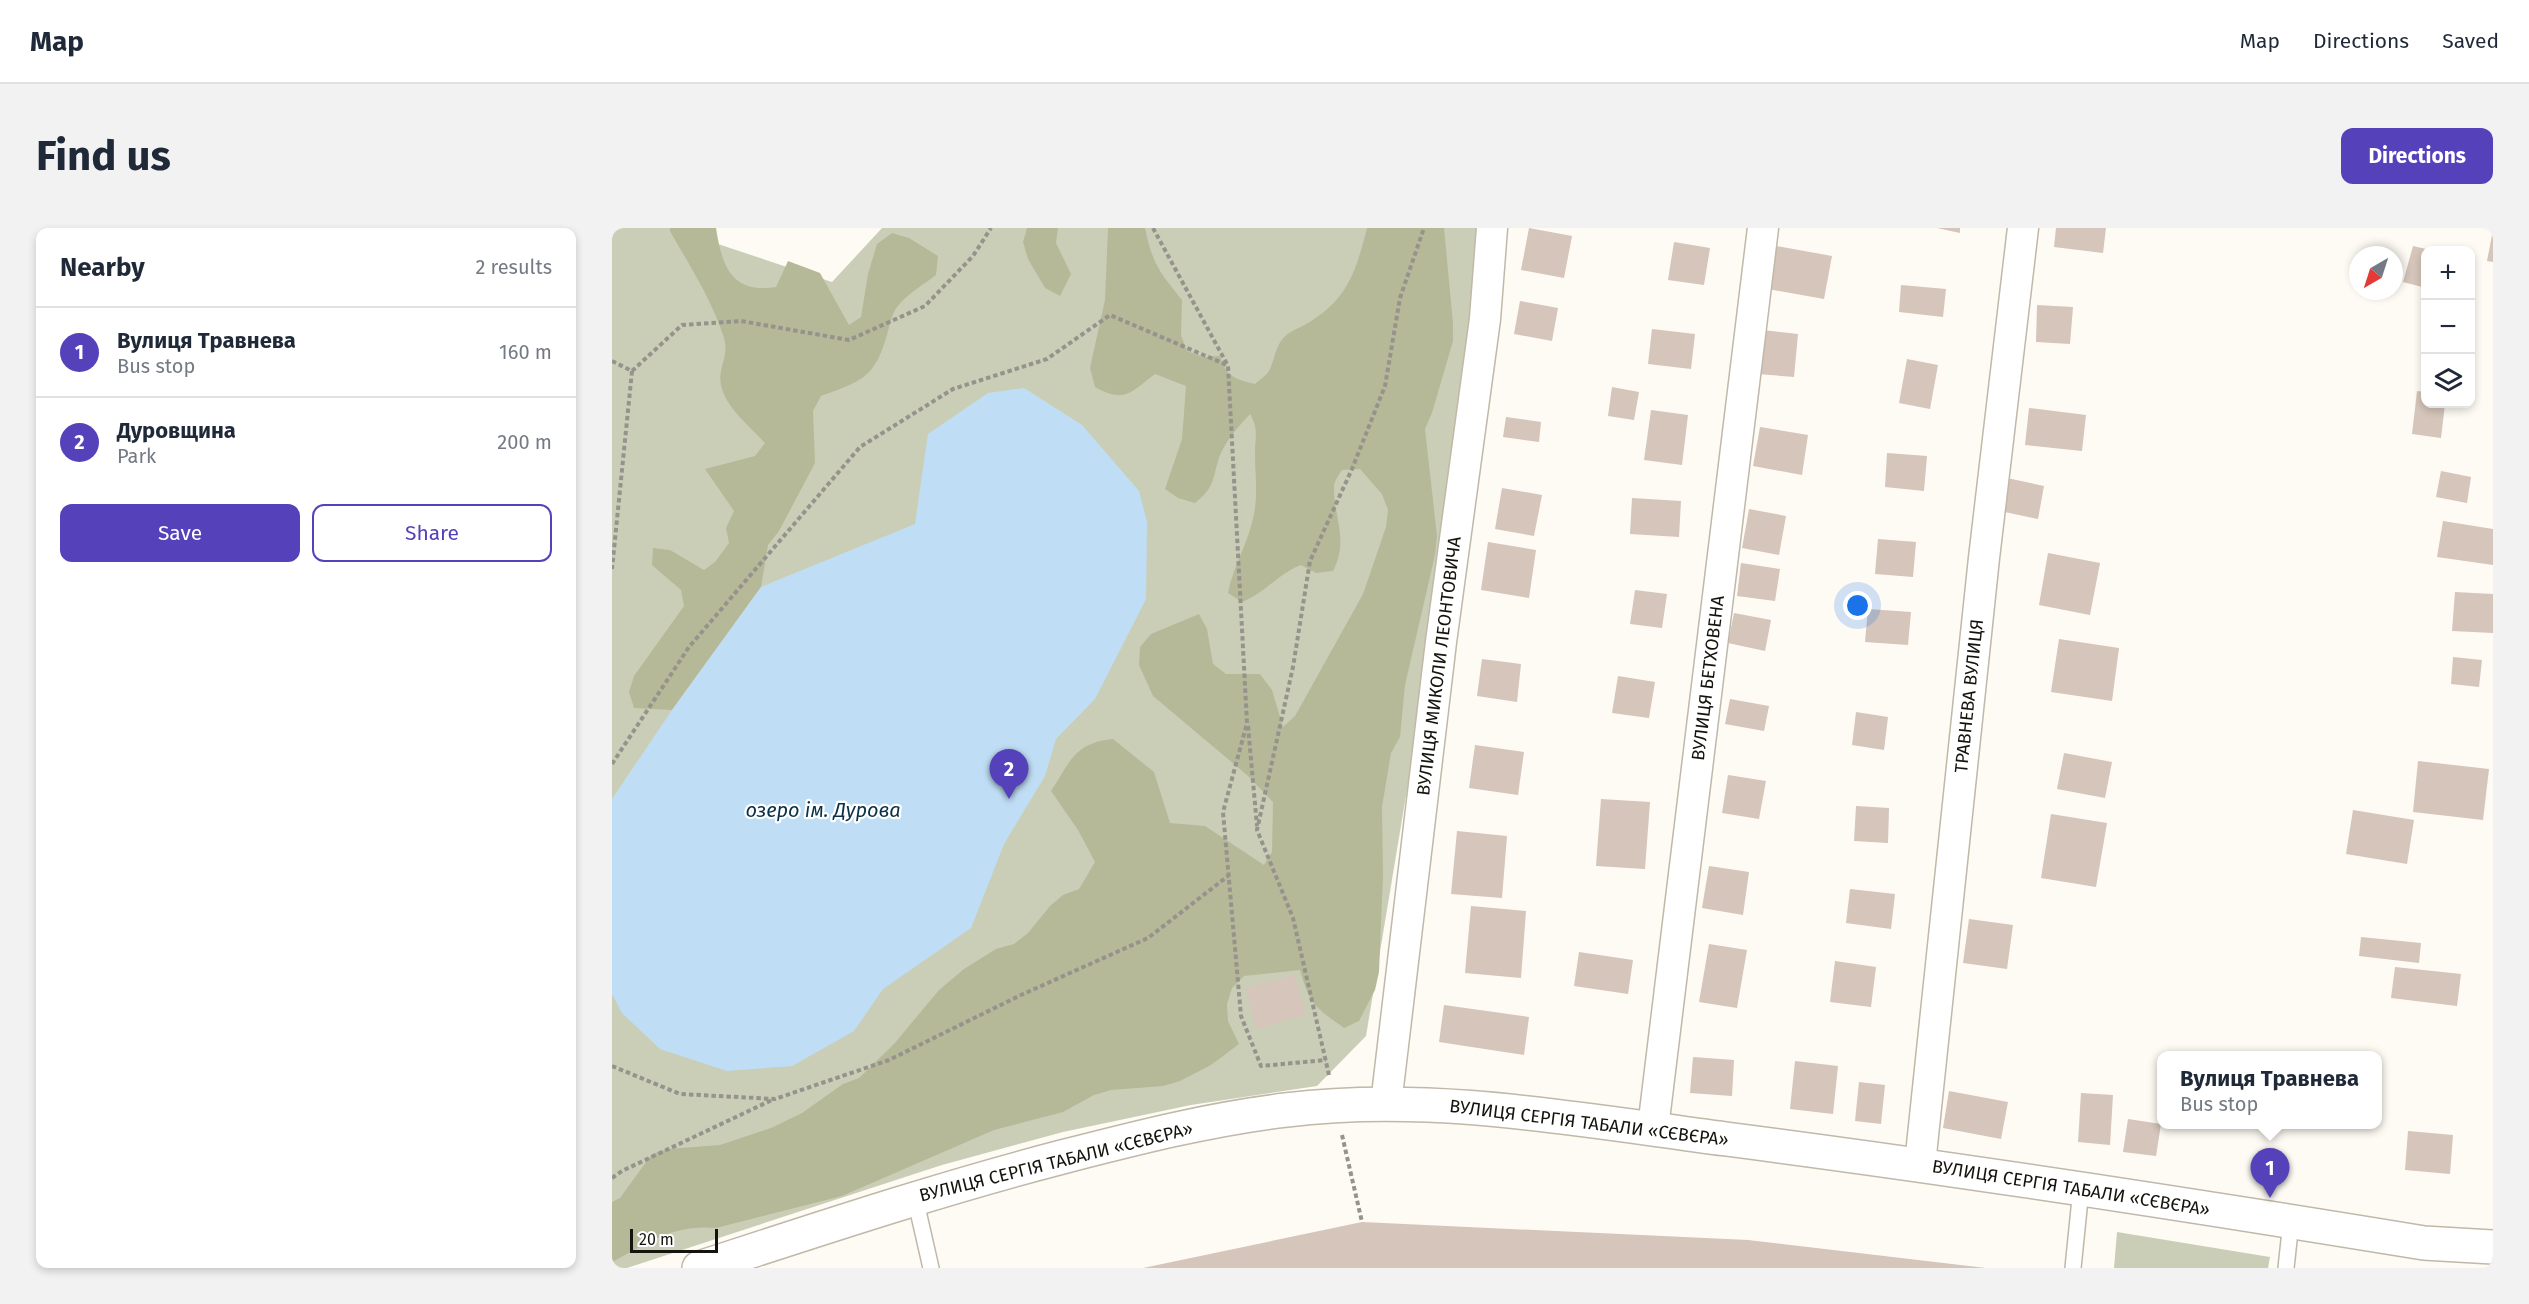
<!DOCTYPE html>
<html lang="en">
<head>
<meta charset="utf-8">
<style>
	:root { --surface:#fff; --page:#f2f2f3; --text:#1f2937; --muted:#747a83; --line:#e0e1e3; --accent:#5542ba }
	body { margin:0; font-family:"Fira Sans",sans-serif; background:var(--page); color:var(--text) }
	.controls { position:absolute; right:18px; top:18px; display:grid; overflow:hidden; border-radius:12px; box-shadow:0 3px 9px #0003 }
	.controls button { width:54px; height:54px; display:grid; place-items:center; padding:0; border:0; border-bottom:2px solid var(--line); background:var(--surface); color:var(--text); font:30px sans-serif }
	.compass { position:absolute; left:1737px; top:18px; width:54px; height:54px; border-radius:50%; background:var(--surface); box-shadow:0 3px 9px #0003; rotate:219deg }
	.scale { position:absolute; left:18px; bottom:15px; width:88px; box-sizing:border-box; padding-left:6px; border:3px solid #15130d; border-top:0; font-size:16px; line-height:21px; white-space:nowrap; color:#15130d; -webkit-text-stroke:4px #fff; paint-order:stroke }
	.you { position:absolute; left:1246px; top:378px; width:21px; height:21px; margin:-15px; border:4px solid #fff; border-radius:50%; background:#1a73e8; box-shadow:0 0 0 9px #1a73e833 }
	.badge { display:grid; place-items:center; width:39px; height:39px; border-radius:50%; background:var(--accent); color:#fff; font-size:20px; font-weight:700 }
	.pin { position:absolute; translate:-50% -50px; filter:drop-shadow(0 2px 3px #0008) }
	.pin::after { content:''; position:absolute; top:32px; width:21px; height:18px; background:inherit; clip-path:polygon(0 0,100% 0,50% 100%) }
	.popup { position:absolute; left:1545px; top:823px; width:225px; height:78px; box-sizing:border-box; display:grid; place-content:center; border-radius:12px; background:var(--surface); filter:drop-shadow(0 2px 4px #0005); font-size:20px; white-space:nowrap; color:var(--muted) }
	.popup b { font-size:22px; color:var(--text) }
	.popup::after { content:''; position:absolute; left:50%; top:100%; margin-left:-12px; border:12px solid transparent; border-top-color:var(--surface) }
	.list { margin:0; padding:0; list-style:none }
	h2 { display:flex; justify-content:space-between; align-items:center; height:78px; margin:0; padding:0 24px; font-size:26px }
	h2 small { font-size:20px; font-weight:400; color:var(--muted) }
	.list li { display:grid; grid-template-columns:39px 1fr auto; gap:18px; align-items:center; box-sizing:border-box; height:90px; padding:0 24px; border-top:2px solid var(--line) }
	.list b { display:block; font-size:22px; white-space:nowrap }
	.list p { margin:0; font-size:20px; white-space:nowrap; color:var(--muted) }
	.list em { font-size:20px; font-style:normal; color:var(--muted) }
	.actions { display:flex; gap:12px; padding:18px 24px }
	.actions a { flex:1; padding:14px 0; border:2px solid var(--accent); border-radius:12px; text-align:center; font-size:21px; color:var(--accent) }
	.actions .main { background:var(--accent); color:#fff }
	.icon { flex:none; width:33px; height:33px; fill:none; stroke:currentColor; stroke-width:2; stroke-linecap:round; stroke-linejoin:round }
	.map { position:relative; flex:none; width:1881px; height:1040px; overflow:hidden; border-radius:12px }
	header { display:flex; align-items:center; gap:36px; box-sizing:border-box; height:84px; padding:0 30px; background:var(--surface); border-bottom:2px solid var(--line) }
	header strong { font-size:28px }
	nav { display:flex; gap:33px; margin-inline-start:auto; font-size:21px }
	.intro { display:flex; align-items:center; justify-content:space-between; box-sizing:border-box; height:144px; padding:0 36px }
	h1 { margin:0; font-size:42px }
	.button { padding:15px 27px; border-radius:12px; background:var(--accent); color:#fff; font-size:21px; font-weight:700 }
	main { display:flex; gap:36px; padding:0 36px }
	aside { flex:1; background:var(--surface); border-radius:12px; box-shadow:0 3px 9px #0003 }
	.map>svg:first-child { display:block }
	.green { fill:#cbceb7 }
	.forest { fill:#b5b998 }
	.water { fill:#bfdef5 }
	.building { fill:#d5c5ba }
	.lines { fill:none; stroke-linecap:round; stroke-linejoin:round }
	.lane-casing { stroke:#c0b8a8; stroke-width:18 }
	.street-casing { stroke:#c0b8a8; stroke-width:33 }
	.secondary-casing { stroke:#c0b8a8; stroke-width:36 }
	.path { stroke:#96938c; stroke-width:4; stroke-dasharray:4.5 3; stroke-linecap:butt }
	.lane { stroke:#fff; stroke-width:15 }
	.street { stroke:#fff; stroke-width:30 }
	.secondary { stroke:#fff; stroke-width:33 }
	.labels { text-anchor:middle; stroke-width:4.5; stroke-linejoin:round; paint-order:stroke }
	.street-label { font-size:18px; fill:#15130d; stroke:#fff }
	.water-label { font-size:20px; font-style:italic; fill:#093149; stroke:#fff }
</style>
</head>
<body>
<header>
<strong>Map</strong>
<nav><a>Map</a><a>Directions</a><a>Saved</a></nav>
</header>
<div class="intro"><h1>Find us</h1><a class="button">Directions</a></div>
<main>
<aside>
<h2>Nearby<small>2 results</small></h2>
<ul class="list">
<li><span class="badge">1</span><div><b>Вулиця Травнева</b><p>Bus stop</p></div><em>160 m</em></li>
<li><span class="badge">2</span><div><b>Дуровщина</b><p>Park</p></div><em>200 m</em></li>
</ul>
<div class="actions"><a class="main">Save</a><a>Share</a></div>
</aside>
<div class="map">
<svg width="1881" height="1040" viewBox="0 0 1881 1040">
	<rect width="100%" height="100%" fill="#fefbf4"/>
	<g class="green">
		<polygon points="0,0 58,0 220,54 270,0 868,0 833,333 754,808 705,858 579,877 451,904 330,937 15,1040 0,1040"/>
		<polygon points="1505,1004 1658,1029 1656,1040 1502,1040"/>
	</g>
	<g class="forest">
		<path d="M 58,0 L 104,0 C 110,38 119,66 164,59 L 176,33 L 208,45 L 237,97 L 249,89 L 256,46 L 265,16 L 280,5 L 297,10 L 326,28 L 324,47 C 311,57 295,66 285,79 C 279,87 277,101 274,110 C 262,151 247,154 209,168 L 201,183 L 203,235 L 167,303 L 156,317 L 149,359 L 60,482 L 22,480 L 17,464 L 22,448 L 72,378 L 69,362 L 40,337 L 41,320 L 58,322 L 92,342 L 103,334 L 117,315 L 114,300 L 122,283 L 93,241 L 143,228 L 153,215 C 136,196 103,172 109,143 C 112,130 116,121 111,107 C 99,70 77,37 58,3 Z"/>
		<polygon points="415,0 446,0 444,15 459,46 448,68 433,60 416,31 411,14"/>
		<path d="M 496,0 L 533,0 C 541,37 547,43 570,72 L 569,107 L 575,123 L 591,129 L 608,128 C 615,149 622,151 643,156 C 647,152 654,148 657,143 C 662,134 663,121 669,113 C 676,103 686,101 696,95 C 736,71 744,43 755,0 L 832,0 L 841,95 L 841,113 L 820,185 L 813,201 L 825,308 L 823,327 L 793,457 L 788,509 L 779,525 L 770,579 L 771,648 L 767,744 L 763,762 L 747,793 L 732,800 C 703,779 698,777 688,742 L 632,748 L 620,760 L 615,776 L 616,793 L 627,816 L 599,837 L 568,853 L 551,858 L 499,862 L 482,867 L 451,884 L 382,902 L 230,968 L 104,1000 C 60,996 37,1015 0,1034 L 0,974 L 8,970 L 40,926 L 56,921 L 108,917 L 159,900 L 190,885 L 231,856 L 247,850 L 282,816 L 327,762 L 352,741 L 384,721 L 402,716 L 416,705 L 438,678 L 451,667 L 467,661 L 483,634 L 466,602 L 439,563 C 459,533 462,515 501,511 L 542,544 L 558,595 L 593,598 L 652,637 L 660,624 L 661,574 L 635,547 L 541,468 L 527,437 L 528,419 L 539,406 L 587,386 L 595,401 L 601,436 L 614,446 L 648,446 L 660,462 L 671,499 L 683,488 L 692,472 L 751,366 L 774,299 L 776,282 L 770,266 L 748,241 L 730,242 C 727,247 722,253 722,259 C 722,292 737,311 721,343 L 704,345 L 689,337 C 664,347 655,364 630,374 L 616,365 C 621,338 637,314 642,286 C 646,268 643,245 643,226 C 643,208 647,202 638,186 C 626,199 613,213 607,230 C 600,252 603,259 583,275 L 566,270 L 553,261 L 570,211 L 574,158 L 543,146 C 519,164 513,176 483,159 L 478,140 L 493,72 Z"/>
	</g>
	<polygon class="water" points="412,160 470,197 527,263 535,294 534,371 483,471 444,511 433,548 392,616 359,700 271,761 242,803 180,838 115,843 48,821 10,785 0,766 0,571 60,482 149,359 303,296 316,206 376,165"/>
	<g class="building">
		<polygon points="917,0 960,8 952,50 909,42"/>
		<polygon points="1325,0 1348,0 1348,5"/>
		<polygon points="1444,0 1494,0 1491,25 1442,19"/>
		<polygon points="1880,7 1881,7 1881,34 1875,33"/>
		<polygon points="1062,14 1098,20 1092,57 1056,52"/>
		<polygon points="1164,18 1220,28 1212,71 1156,61"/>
		<polygon points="1801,18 1814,21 1814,60 1791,54"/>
		<polygon points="1289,57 1334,61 1331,89 1287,84"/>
		<polygon points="908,73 946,80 940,113 902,106"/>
		<polygon points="1425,77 1461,79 1458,116 1424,114"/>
		<polygon points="1040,101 1083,106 1079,141 1036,136"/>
		<polygon points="1151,102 1186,106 1182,149 1146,146"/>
		<polygon points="1295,131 1326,137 1318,181 1287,175"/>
		<polygon points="1000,159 1027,164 1022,192 996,188"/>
		<polygon points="1805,163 1814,164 1814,176 1833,176 1829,210 1800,206"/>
		<polygon points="1417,180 1474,187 1470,223 1413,217"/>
		<polygon points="1039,182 1076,187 1070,237 1032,232"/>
		<polygon points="894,189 929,194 927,214 891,209"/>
		<polygon points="1148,199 1196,207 1190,247 1141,238"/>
		<polygon points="1275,225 1315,228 1312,263 1273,259"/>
		<polygon points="1829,243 1859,249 1855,275 1824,269"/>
		<polygon points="1395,250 1432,258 1426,291 1388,283"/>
		<polygon points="890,260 930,267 922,308 883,301"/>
		<polygon points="1020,270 1069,273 1067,309 1018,306"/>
		<polygon points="1137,281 1174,288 1167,327 1130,320"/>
		<polygon points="1831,293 1881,301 1881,337 1825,329"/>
		<polygon points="1266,311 1304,314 1301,349 1263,346"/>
		<polygon points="876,314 924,322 917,370 869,362"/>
		<polygon points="1436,325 1488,335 1478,387 1427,377"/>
		<polygon points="1129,335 1168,341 1163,373 1125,368"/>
		<polygon points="1023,362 1055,366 1050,400 1018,396"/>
		<polygon points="1843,364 1881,366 1881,405 1840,403"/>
		<polygon points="1256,381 1299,384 1296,417 1253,414"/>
		<polygon points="1122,385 1159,392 1153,423 1116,415"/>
		<polygon points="1447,411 1507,420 1500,473 1439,464"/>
		<polygon points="1841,429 1870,432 1867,459 1839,456"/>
		<polygon points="870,431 909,436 905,474 865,468"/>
		<polygon points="1006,448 1043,454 1037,490 1000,485"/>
		<polygon points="1118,471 1157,478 1152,503 1113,496"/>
		<polygon points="1244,484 1276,489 1272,522 1240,517"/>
		<polygon points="863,517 912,524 906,567 857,560"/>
		<polygon points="1452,525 1500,534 1493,570 1445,561"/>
		<polygon points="1806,533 1877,541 1871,592 1801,584"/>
		<polygon points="1116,547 1154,553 1147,591 1110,585"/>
		<polygon points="989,571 1038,574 1033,641 984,638"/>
		<polygon points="1244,578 1277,580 1276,615 1242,613"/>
		<polygon points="1741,582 1802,592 1795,636 1734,626"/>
		<polygon points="1439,586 1495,595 1484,659 1429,650"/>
		<polygon points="845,603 895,608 890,670 839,666"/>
		<polygon points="1097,638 1137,644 1131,687 1090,680"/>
		<polygon points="1238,661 1283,666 1279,701 1234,695"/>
		<polygon points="859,678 914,683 909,750 853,745"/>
		<polygon points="1357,691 1401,697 1395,741 1351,735"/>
		<polygon points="1749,709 1809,715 1807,735 1747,728"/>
		<polygon points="1097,716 1135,722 1125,780 1087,774"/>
		<polygon points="967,724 1021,732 1016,766 962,758"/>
		<polygon points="1223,733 1264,739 1259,779 1218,774"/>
		<polygon points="1783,739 1849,746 1845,778 1779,770"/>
		<polygon points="683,747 694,787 644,801 633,760"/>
		<polygon points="832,777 917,789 912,827 827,814"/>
		<polygon points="1081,829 1122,832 1120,868 1078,865"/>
		<polygon points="1183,833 1226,838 1221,886 1178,881"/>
		<polygon points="1247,854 1273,857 1269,896 1243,893"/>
		<polygon points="1337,863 1396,874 1389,911 1331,900"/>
		<polygon points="1469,865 1501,867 1498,917 1466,914"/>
		<polygon points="1516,891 1549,896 1544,928 1511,924"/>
		<polygon points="1796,903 1841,907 1838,946 1793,942"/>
		<polygon points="750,994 1136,1012 1374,1040 531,1040"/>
	</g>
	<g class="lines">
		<g class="lane-casing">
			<g id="lane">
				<polyline points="303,970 319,1040"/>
				<polyline points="1461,1040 1469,961"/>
				<polyline points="1674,1040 1679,994"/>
			</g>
		</g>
		<g class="street-casing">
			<g id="street">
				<polyline points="774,876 829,414 873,91 880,0"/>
				<polyline points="1041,900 1151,0"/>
				<polyline points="1308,936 1372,330 1411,0"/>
			</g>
		</g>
		<g class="secondary-casing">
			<path id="secondary" d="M 87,1040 C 207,1001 327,961 450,929 C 524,910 598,891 674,882 C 821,864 968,892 1114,911 C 1347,941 1580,977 1812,1015 L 1881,1019"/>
		</g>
		<g class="path">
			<polyline points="541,0 616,138 635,495 611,584 629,788 649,838 714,832"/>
			<polyline points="0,133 20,143 0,341"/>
			<polyline points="20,143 70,97 129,93 237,112 313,78 361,28 379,0"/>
			<polyline points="636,498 645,598"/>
			<polyline points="0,536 77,419 248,219 341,161 435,131 498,87 615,137"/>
			<polyline points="0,838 68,866 163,871 277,832 409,767 536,710 616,648"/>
			<polyline points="717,847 681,690 645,602 681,439 698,333 740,241 773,158 788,70 812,0"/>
			<polyline points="730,907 750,994"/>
			<polyline points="0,950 10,943 162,871"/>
		</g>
		<use href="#lane" class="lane"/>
		<use href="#street" class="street"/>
		<use href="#secondary" class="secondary"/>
	</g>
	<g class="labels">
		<g class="street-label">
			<text transform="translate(827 438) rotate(-83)" y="6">ВУЛИЦЯ МИКОЛИ ЛЕОНТОВИЧА</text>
			<text transform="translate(1096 450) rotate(-83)" y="6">ВУЛИЦЯ БЕТХОВЕНА</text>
			<text transform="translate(1357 468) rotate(-84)" y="6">ТРАВНЕВА ВУЛИЦЯ</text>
			<text transform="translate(977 895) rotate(7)" y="6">ВУЛИЦЯ СЕРГІЯ ТАБАЛИ «СЄВЄРА»</text>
			<text transform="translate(444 934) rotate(-14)" y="6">ВУЛИЦЯ СЕРГІЯ ТАБАЛИ «СЄВЄРА»</text>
			<text transform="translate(1459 960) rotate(9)" y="6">ВУЛИЦЯ СЕРГІЯ ТАБАЛИ «СЄВЄРА»</text>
		</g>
		<g class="water-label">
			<text x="211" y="589">озеро ім. Дурова</text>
		</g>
	</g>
</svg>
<div class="controls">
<button>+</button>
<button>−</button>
<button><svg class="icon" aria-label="layers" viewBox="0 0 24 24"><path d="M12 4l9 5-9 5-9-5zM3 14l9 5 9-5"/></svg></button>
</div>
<svg class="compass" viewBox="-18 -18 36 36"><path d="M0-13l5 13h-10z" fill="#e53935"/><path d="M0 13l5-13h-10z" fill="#747a83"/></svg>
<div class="scale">20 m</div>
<div class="you"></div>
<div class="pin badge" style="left:1658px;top:970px">1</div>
<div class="popup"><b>Вулиця Травнева</b>Bus stop</div>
<div class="pin badge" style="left:397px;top:571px">2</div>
</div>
</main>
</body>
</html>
